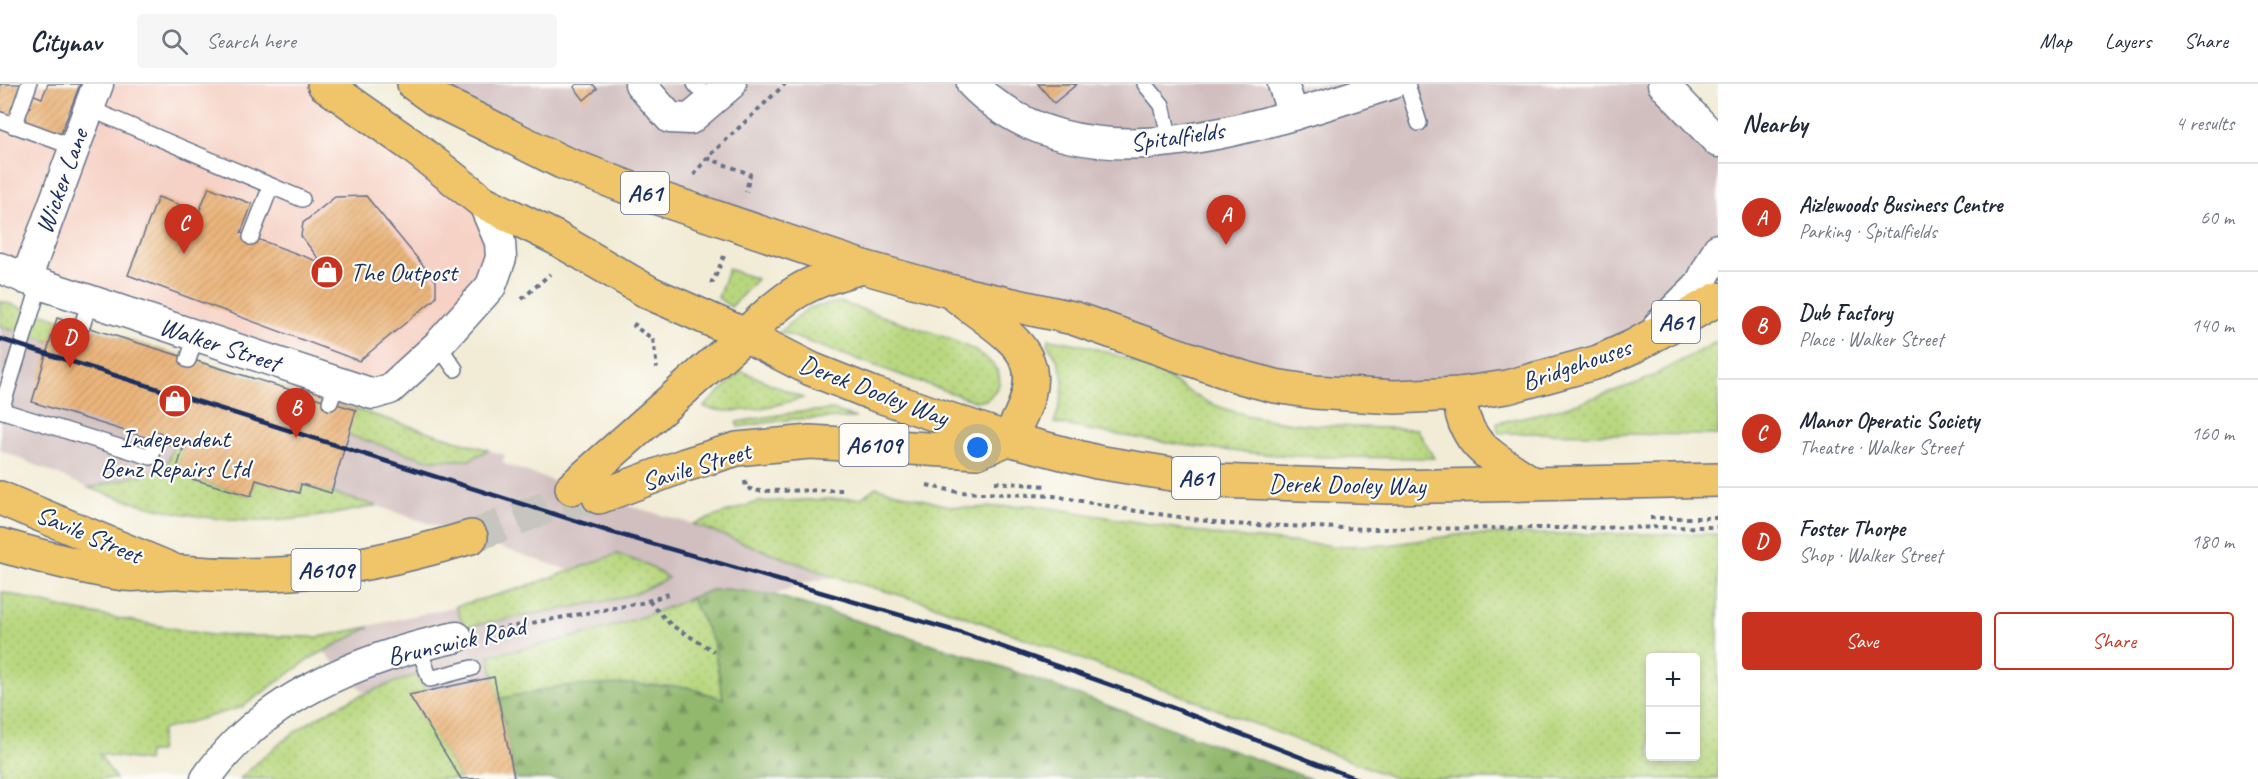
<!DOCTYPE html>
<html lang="en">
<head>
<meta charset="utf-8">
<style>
	:root { --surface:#fff; --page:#f6f6f7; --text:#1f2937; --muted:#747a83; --line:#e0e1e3; --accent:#c8321e }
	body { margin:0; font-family:Caveat,sans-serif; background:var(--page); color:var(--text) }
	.controls { position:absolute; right:18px; bottom:18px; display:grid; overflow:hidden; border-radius:6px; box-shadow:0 3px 9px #0003 }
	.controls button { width:54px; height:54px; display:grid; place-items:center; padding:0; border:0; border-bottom:2px solid var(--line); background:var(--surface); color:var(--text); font:30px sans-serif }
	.you { position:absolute; left:978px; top:364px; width:21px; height:21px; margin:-15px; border:4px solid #fff; border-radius:50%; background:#1a73e8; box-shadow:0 0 0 9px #1a73e833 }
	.badge { display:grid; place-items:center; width:39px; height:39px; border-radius:50%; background:var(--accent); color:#fff; font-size:20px; font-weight:700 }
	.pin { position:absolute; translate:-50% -50px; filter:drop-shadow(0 2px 3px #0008) }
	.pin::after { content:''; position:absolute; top:32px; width:21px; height:18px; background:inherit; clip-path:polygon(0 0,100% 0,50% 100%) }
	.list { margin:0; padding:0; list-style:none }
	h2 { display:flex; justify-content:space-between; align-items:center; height:78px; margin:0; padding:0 24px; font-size:26px }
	h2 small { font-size:20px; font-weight:400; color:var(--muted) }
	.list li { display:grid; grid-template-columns:39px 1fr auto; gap:18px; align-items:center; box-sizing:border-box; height:108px; padding:0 24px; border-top:2px solid var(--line) }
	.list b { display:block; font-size:22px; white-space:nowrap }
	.list p { margin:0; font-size:20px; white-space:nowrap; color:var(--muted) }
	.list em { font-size:20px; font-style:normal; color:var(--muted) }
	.actions { display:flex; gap:12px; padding:18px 24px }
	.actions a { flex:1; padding:14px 0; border:2px solid var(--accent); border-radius:6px; text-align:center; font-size:21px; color:var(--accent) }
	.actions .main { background:var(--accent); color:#fff }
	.icon { flex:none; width:33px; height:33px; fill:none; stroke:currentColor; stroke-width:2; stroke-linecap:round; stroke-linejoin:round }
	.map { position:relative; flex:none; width:1718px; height:695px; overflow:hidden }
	header { display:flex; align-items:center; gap:36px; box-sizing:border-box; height:84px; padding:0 30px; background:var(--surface); border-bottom:2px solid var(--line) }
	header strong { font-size:28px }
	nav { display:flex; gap:33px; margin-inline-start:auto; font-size:21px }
	.search { width:420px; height:54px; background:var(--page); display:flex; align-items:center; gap:15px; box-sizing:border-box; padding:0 21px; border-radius:6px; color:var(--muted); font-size:22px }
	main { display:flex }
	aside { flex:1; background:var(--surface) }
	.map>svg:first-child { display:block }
	.built { fill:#f6d1c5 }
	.industrial { fill:#d1bfbf }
	.grass { fill:url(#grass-dots); stroke:#6a836e; stroke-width:1.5; fill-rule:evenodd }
	.forest { fill:url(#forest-firs); stroke:#567466; stroke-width:1.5 }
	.building { fill:url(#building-hatch) }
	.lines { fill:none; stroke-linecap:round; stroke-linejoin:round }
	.primary-tunnel { stroke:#c7c6be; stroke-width:33; stroke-dasharray:33 16; stroke-linecap:butt }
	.lane-casing { stroke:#667188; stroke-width:18 }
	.street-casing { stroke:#667188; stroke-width:33 }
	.primary-casing { stroke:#667188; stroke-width:36 }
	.highway-casing { stroke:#667188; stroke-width:36 }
	.path { stroke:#667188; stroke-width:4; stroke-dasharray:4.5 4.5; stroke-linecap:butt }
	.lane { stroke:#fff; stroke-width:15 }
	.street { stroke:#fff; stroke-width:30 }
	.primary { stroke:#f0c469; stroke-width:33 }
	.highway { stroke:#f0c469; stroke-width:33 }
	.rail { stroke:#1b2f5e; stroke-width:4.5 }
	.labels { text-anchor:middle; stroke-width:4.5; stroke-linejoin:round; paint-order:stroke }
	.shield { fill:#fdfcf7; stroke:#5f6c8c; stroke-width:1.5 }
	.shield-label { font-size:24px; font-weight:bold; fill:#1b2f5e }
	.street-label { font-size:26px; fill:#1b2f5e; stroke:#fdfcf7 }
	.poi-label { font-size:26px; fill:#1b2f5e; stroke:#fdfcf7; text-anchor:start }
</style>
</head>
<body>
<header>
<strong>Citynav</strong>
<div class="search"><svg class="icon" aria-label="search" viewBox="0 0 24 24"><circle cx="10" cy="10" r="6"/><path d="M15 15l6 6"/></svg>Search here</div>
<nav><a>Map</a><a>Layers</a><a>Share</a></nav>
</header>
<main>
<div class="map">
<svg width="1718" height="695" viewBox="0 0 1718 695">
	<defs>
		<pattern id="grass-dots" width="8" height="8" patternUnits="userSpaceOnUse" patternTransform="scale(1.5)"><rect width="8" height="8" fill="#b8d77e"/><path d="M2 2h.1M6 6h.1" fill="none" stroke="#9eb96f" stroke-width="1.8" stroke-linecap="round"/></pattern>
		<pattern id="forest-firs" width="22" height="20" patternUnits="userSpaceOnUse" patternTransform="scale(1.5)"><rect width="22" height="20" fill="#92b86d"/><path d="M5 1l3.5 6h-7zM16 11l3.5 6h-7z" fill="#76965d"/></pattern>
		<pattern id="building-hatch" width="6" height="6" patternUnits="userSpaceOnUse" patternTransform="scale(1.5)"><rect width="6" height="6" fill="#ebb57b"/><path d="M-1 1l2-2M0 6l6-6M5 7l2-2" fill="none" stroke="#c99c6d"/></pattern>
	</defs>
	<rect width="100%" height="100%" fill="#fdfcf7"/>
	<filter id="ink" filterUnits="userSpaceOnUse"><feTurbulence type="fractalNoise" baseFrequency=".0167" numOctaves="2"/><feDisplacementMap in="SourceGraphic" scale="12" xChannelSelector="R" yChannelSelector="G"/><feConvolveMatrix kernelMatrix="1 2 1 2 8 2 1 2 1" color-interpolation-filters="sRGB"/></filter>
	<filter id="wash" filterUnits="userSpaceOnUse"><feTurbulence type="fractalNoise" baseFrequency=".008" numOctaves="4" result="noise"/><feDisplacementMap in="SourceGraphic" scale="24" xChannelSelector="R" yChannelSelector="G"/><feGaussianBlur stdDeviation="1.35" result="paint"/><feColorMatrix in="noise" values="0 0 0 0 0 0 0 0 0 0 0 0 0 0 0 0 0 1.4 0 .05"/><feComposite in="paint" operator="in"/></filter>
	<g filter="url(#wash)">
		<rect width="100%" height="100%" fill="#f2ecd6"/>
		<polygon class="built" points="0,0 324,0 483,118 501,174 390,305 0,184"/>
		<g class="industrial">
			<polygon points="414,0 1663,0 1718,58 1718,215 1598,278 1361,311 863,183"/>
			<polygon points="0,217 505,371 502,379 599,413 693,440 835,493 800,500 752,520 691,514 659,528 575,554 489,570 514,693 461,695 409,611 364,608 325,569 319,553 462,521 571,487 377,422 318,433 260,437 218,435 166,426 89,404 0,366"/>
		</g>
		<g class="grass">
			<polygon points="728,185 757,195 731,223 718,214"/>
			<polygon points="0,217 488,366 470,376 428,376 0,242"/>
			<path d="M 840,218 C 862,225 884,233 906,240 C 929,248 1037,277 986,316 L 974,317 L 780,248 L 808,224 Z"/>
			<path d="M 1048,255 C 1085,259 1128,273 1161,290 C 1179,300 1197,315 1217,322 C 1279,345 1352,342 1417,345 L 1434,374 C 1388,373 1342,374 1296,372 C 1215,368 1134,355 1054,339 C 1065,309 1069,286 1047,260 Z"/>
			<polygon points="1718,257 1718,351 1498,349 1497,339 1566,323 1643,297"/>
			<path d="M 742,287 L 803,314 C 773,322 735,333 704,323 Z"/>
			<polygon points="833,326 856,334 794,335 738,343 736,338 797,328"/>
			<path d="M 173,361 L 183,365 L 176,390 L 251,412 L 256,396 L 299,408 L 301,400 L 377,422 C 339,429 299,437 259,437 C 202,437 143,423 89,404 L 166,385 Z"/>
			<path d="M 876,403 L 948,422 L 973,424 L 1032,421 L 1223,452 L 1337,462 L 1388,461 L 1464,450 L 1718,450 L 1718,695 L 1397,695 L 1193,616 L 928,519 L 835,493 L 693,440 L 757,418 L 861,414 ZM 1650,574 L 1696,574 L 1696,672 L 1650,672 Z"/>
			<polygon points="617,470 648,481 668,494 637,509 611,516 464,543 456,522 522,504"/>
			<polygon points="2,508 72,526 210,551 319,553 370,543 311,574 242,623 162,646 159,668 148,668 147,677 99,670 116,695 0,695"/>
			<path d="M 691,514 L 713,558 L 723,615 L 687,603 L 564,602 L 498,615 L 489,571 C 559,559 626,542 691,514 Z"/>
			<path d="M 416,591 L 426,607 L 410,611 L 461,695 L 240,695 C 295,640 342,615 416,591 Z"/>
		</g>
		<polygon class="forest" points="727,505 774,511 974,573 1311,695 515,695 498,615 564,602 631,600 687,603 723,615 713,558 691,514 711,506"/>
		<g id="blocks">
			<g class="building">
				<polygon points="0,0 23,0 21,6 42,14 48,0 80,0 60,52 0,29"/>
				<polygon points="577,0 593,0 597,5 584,16 574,3"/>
				<polygon points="1038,0 1077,0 1054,19"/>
				<polygon points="209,103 252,120 241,149 322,179 301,152 303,139 335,113 366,112 436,197 436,214 359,277 128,191 158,113 199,128"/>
				<polygon points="57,234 356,326 331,409 301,400 299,409 256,396 251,412 175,390 183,365 32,318"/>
				<polygon points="494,593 514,693 461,695 409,611"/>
			</g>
		</g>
	</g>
	<g filter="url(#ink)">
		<use href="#blocks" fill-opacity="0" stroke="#667188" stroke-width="1.5"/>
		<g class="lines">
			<polyline class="primary-tunnel" points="471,453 555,420 599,413"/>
			<g class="lane-casing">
				<g id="lane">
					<polyline points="695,0 710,18"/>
					<polyline points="1145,0 1162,21 1170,56"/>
					<polyline points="1407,0 1419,39"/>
					<polyline points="88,24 302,115"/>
					<polyline points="0,36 73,63"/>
					<polyline points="14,42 29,0"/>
					<polyline points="251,153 271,102"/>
					<polyline points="82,242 90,216"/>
					<polyline points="438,261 455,285"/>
					<polyline points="188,276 196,252"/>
					<polyline points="330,318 337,298"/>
					<polyline points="0,326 151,373 157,356"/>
					<polyline points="1,326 40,200"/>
					<polyline points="418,562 430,595 472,584"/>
				</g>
			</g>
			<g class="street-casing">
				<g id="street">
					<polyline points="640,0 670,34 690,35 731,0"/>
					<path d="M 972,0 C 1081,111 1265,40 1391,0"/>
					<polyline points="1283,0 1293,31"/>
					<polyline points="1663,0 1718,58"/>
					<polyline points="0,184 40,200 373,310 390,305 438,261 491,202 501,174 500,158 483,118"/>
					<polyline points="26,195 98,0"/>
					<polyline points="1659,241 1700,200 1718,165"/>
					<path d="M 206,695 C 262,613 364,573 457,553"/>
				</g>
			</g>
			<g class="primary-casing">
				<g id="primary">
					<polyline points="572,404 745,251"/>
					<polyline points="599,413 685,381 737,365 810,358 977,368 1008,355"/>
					<polyline points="0,414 170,485"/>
					<path d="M 0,461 C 41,472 82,484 124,490 C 142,492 161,487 179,488 C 286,497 368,484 471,453"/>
				</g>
			</g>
			<g class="highway-casing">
				<g id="highway">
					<polyline points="324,0 411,61 483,118 556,154 650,209 745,251 811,285 874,310 1008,355 1097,378 1215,397 1388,403 1718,396"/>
					<polyline points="414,0 435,15 562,78 637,107 863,183 949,207 1073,234 1241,293 1275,302 1314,308 1395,313 1459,310 1507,303 1598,278 1634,262 1718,215"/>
					<path d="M 958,213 C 1020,260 1057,274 1008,355"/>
					<path d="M 745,251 C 789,209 804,198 863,183"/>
					<path d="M 1459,310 C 1463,362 1491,371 1530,398"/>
				</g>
			</g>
			<g class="path">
				<polyline points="707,74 750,90 746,108"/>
				<polyline points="694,91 707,74 785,0"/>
				<polyline points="710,197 713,198 724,172"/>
				<polyline points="522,215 550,190"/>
				<polyline points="636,239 634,242 653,255 657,284"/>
				<polyline points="745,397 746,404 759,407 843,406"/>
				<polyline points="995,398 1047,402"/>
				<polyline points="927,401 958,408 1054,412 1130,426 1228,440 1370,445 1718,443"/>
				<polyline points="1650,434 1718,434"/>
				<polyline points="649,517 671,541 714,567"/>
				<polyline points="488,547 641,519 672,509"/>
			</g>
			<use href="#lane" class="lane"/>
			<use href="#street" class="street"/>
			<use href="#primary" class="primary"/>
			<use href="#highway" class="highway"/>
			<polyline class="rail" points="0,255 611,448 966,550 1150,615 1357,695"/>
		</g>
	</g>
	<defs>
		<g id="shop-disc" transform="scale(1.725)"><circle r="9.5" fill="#c8321e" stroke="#fdfcf7"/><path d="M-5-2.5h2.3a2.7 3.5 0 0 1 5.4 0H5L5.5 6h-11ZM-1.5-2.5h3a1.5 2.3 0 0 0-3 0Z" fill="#fff"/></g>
	</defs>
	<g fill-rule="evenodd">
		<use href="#shop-disc" x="327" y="188"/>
		<use href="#shop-disc" x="175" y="317"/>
	</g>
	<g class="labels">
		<g class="shield">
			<rect x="621" y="88" width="48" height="42" rx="4.5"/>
			<rect x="1652" y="217" width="48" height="42" rx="4.5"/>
			<rect x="839.5" y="340" width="69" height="42" rx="4.5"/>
			<rect x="1172" y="373" width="48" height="42" rx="4.5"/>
			<rect x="291.5" y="465" width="69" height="42" rx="4.5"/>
		</g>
		<g class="shield-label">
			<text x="645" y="117">A61</text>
			<text x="1676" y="246">A61</text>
			<text x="874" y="369">A6109</text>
			<text x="1196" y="402">A61</text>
			<text x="326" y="494">A6109</text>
		</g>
		<g class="street-label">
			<text transform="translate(1177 52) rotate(-8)" y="9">Spitalfields</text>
			<text transform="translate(61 97) rotate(-70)" y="9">Wicker Lane</text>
			<text transform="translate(220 260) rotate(18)" y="9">Walker Street</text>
			<text transform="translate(1576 280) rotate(-19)" y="9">Bridgehouses</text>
			<text transform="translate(874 306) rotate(21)" y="9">Derek Dooley Way</text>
			<text transform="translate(696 382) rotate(-17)" y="9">Savile Street</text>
			<text transform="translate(1347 400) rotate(1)" y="9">Derek Dooley Way</text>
			<text transform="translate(89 450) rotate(23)" y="9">Savile Street</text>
			<text transform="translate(456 557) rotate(-13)" y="9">Brunswick Road</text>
		</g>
		<g class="poi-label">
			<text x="350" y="197">The Outpost</text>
			<text x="175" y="363" text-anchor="middle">Independent<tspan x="175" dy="30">Benz Repairs Ltd</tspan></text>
		</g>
	</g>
</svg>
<div class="controls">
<button>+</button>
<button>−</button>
</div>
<div class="you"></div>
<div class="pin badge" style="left:1226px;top:161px">A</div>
<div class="pin badge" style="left:296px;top:354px">B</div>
<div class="pin badge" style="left:184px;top:170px">C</div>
<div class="pin badge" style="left:70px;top:284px">D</div>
</div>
<aside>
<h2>Nearby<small>4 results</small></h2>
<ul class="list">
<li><span class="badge">A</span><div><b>Aizlewoods Business Centre</b><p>Parking · Spitalfields</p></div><em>60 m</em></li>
<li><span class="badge">B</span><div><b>Dub Factory</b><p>Place · Walker Street</p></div><em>140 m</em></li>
<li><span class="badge">C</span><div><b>Manor Operatic Society</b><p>Theatre · Walker Street</p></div><em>160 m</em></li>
<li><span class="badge">D</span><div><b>Foster Thorpe</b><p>Shop · Walker Street</p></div><em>180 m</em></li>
</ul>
<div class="actions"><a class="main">Save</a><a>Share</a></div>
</aside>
</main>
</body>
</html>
